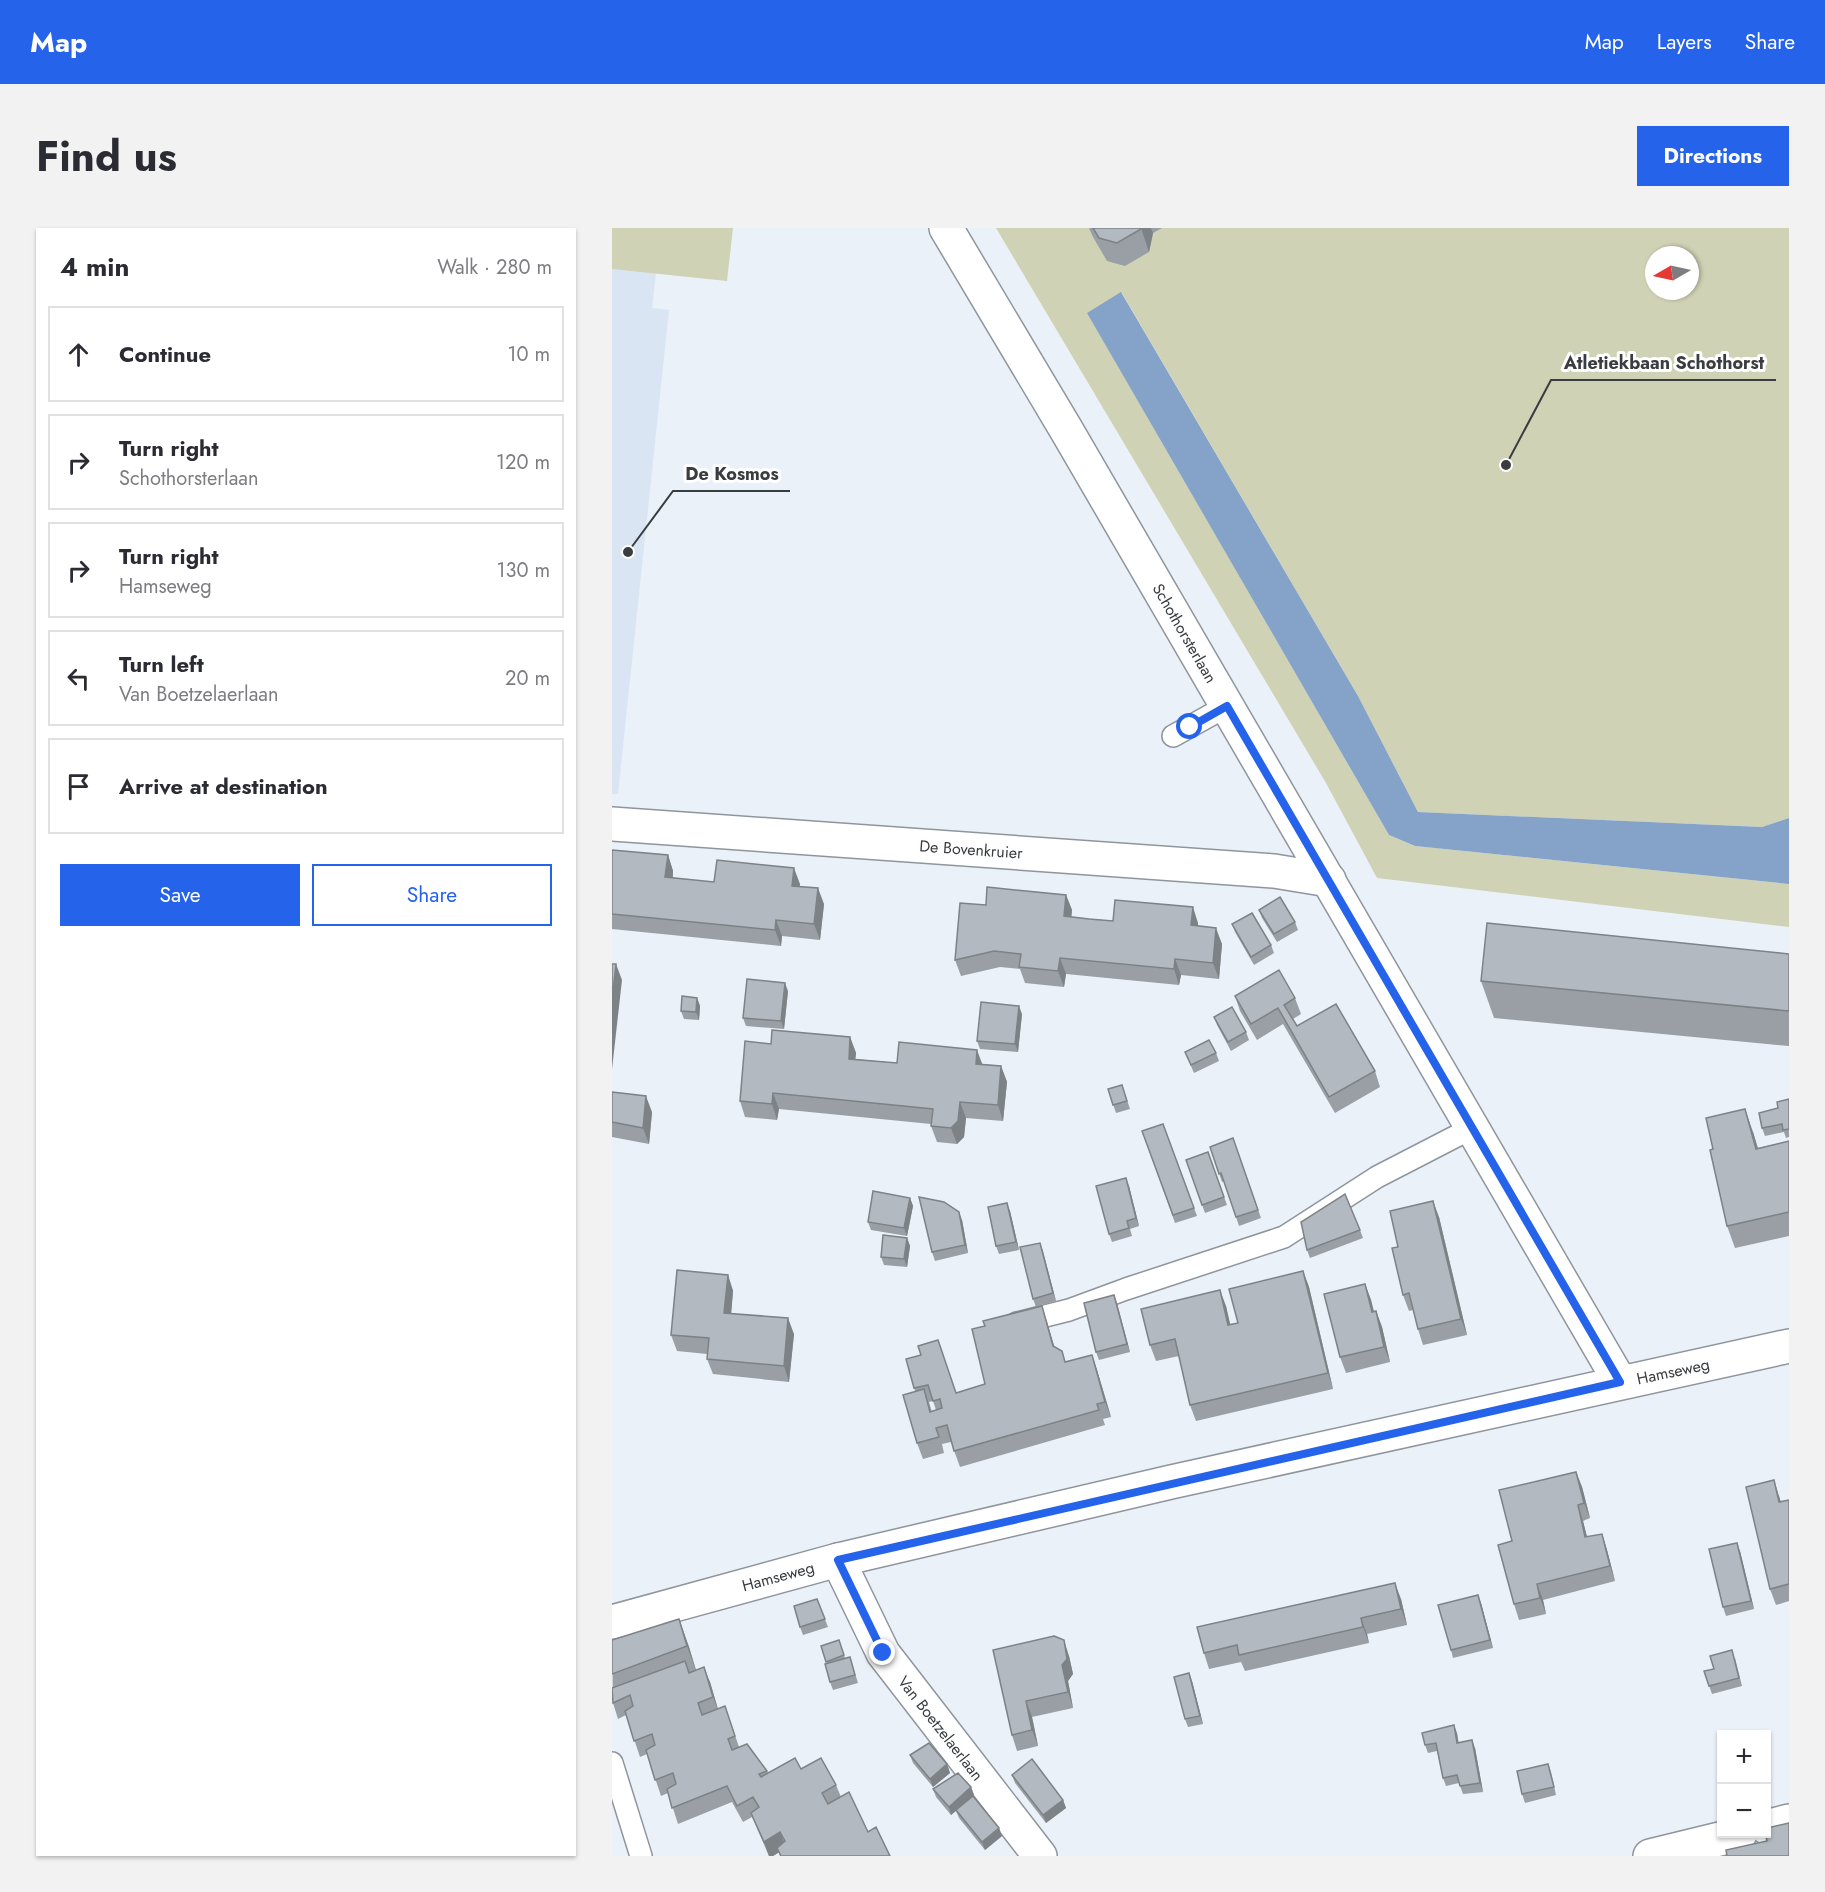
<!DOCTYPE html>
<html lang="en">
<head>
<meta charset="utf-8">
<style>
	:root { --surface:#fff; --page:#f2f2f3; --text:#2b2b33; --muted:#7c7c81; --line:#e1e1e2; --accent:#2563eb }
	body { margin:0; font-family:Jost,sans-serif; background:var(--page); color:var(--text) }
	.controls { position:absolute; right:18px; bottom:18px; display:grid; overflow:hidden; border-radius:0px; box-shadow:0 2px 4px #0004 }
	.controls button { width:54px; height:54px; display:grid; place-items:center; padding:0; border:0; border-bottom:2px solid var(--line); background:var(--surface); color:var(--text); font:30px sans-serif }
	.compass { position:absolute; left:1033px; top:18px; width:54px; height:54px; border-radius:50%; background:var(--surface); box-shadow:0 2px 4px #0004; rotate:261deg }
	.stop { position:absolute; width:18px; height:18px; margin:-14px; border:4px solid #2563eb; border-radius:50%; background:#fff }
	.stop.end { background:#2563eb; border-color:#fff; box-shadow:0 2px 6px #0008 }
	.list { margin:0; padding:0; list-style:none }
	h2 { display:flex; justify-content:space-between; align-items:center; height:78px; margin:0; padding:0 24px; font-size:26px }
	h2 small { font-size:20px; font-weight:400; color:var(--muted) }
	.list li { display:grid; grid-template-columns:39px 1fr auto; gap:18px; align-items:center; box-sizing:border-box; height:96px; margin:0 12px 12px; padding:0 12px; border:2px solid var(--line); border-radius:0px }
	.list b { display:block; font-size:22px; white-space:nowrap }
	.list p { margin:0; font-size:20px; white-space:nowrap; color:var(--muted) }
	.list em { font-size:20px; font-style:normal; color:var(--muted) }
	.actions { display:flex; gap:12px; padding:18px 24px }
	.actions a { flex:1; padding:14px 0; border:2px solid var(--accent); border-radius:0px; text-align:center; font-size:21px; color:var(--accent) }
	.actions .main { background:var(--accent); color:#fff }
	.icon { flex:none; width:33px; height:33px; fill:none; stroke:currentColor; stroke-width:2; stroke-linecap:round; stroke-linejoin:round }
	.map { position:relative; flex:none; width:1177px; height:1628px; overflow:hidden; border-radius:0px }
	header { display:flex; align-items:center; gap:36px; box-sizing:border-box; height:84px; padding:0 30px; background:var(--accent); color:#fff }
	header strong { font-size:28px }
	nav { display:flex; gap:33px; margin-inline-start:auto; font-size:21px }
	.intro { display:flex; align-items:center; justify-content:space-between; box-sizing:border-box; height:144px; padding:0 36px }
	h1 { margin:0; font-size:42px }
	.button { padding:15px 27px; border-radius:0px; background:var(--accent); color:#fff; font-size:21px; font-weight:700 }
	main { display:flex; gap:36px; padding:0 36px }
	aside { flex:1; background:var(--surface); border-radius:0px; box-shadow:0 2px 4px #0004 }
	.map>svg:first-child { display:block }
	.built { fill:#d9e5f3 }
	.green { fill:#cfd2b4; fill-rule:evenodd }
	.water { fill:#85a3c8 }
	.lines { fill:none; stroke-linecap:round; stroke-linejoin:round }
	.service-casing { stroke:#8f959d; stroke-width:24 }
	.minor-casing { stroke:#8f959d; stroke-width:36 }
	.tertiary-casing { stroke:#8f959d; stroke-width:36 }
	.service { stroke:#fff; stroke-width:21 }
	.minor { stroke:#fff; stroke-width:33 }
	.tertiary { stroke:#fff; stroke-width:33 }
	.wall { fill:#999fa5; fill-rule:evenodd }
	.shaded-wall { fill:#7d8286 }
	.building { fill:#b2b9c0; stroke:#7d8286; stroke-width:1.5 }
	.route { stroke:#2563eb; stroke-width:8 }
	.labels { text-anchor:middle; stroke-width:6; stroke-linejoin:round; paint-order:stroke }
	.street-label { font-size:16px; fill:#3a3d40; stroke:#fefefe }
	.leader { fill:none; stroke:#3a3d40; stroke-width:2 }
	.callout-dot { fill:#3a3d40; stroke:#fefefe; stroke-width:2 }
	.callout-label { font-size:18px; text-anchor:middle; font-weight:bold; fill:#3a3d40; stroke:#fefefe; stroke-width:6; stroke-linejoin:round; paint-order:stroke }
</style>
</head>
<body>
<header>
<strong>Map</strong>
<nav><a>Map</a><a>Layers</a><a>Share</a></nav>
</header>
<div class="intro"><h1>Find us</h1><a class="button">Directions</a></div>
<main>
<aside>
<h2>4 min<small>Walk · 280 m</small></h2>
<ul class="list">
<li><svg class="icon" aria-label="ahead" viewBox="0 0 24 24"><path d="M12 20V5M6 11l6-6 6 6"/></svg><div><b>Continue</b></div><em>10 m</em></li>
<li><svg class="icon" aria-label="right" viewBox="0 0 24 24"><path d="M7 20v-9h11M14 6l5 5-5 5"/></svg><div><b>Turn right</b><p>Schothorsterlaan</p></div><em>120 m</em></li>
<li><svg class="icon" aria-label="right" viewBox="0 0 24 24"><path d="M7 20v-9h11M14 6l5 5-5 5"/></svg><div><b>Turn right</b><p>Hamseweg</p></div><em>130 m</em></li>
<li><svg class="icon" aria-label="left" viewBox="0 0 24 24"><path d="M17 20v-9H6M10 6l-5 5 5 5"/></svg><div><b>Turn left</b><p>Van Boetzelaerlaan</p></div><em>20 m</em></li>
<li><svg class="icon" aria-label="arrive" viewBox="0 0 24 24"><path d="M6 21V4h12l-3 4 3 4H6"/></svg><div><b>Arrive at destination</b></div></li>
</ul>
<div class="actions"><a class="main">Save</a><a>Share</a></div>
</aside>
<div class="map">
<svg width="1177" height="1628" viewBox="0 0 1177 1628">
	<rect width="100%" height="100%" fill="#ebf1f9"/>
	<polygon class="built" points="0,41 44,45 40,80 57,82 6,566 0,566"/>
	<g class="green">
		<polygon points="0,0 121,0 115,53 0,41"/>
		<path d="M 384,0 L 1177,0 L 1177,590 L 1150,599 L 806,584 L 746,468 L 510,65 L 476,85 L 777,607 L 803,618 L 1177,656 L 1177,699 L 765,650 L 714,555 ZM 1042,27 L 1078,27 L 1078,63 L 1042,63 Z"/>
	</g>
	<polygon class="water" points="509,64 746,468 806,584 1150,599 1177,590 1177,656 803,618 777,607 475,85"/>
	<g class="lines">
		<g class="service-casing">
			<g id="service">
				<polyline points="561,508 615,478"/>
				<polyline points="405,1095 457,1082 514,1061 672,1009 765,949 860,900"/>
				<polyline points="0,1535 29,1628"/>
			</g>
		</g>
		<g class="minor-casing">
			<g id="minor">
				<polyline points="334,0 455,203 1008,1154"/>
				<polyline points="0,596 662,643 717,652"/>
				<polyline points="226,1332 271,1425 428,1628"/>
				<polyline points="1154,1599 1177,1593"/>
				<polyline points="1038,1628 1128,1606"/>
			</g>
		</g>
		<g class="tertiary-casing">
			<polyline id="tertiary" points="0,1394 226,1332 559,1254 1177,1118"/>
		</g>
		<use href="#service" class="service"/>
		<use href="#minor" class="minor"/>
		<use href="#tertiary" class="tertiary"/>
	</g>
	<g class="wall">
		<polygon points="477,0 550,0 541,5 537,24 513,38 495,33 481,9"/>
		<polygon points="0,622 56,627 61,643 61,650 102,654 188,656 187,659 212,676 208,712 170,708 169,718 0,701"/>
		<polygon points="454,667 460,682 459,689 501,693 586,695 586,698 610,716 607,751 569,747 567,757 454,746 452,759 413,755 408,741 388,739 349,748 343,732 374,677"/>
		<polygon points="647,682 683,694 686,702 665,714 650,690"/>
		<polygon points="620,696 659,717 662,725 642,737 623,704"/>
		<polygon points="1177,726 1177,818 882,790 869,753"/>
		<polygon points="176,763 172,801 134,798 131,790"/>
		<polygon points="623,768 683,770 689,786 681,791 685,798 763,843 768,859 723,885 671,796 645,812 628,783"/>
		<polygon points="85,770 88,778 87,792 72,791 69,783"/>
		<polygon points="410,786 406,824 368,821 365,813"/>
		<polygon points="602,789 634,804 637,812 619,823 605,797"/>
		<polygon points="238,809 244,825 243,831 285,835 371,836 389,838 395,854 391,893 354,890 352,909 345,916 325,914 319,898 319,896 167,881 165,892 133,889 128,873 159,816"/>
		<polygon points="573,824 604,825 607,833 582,845"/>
		<polygon points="510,857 518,881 504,885 496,861"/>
		<polygon points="0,864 40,884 37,916 0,909"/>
		<polygon points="1177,871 1177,909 1174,910 1172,904 1153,908 1150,900 1166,880"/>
		<polygon points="551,896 585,988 563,995 530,903"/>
		<polygon points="1141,904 1146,920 1177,913 1177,1008 1123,1020 1115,998"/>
		<polygon points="621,910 649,990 627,998 612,953 610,954 598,919"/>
		<polygon points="596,924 615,977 593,985 574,932"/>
		<polygon points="517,958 527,998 518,1001 520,1008 500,1014 497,1006"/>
		<polygon points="298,970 301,978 295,1008 259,1002 256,994"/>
		<polygon points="398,983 407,1022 387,1026 384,1018"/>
		<polygon points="827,989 855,1107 811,1117 806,1101 801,1082 797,1083 791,1067 786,1019"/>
		<polygon points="350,992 356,1025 323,1033 320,1024"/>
		<polygon points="748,1002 751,1010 698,1030 695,1022"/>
		<polygon points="295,1010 298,1018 295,1039 272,1037 269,1029"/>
		<polygon points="428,1015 444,1073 424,1079 421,1071"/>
		<polygon points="691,1043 697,1059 721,1161 584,1193 578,1177 567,1128 544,1133 538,1117 614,1078 618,1097 626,1095"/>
		<polygon points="116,1047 121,1063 119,1085 182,1106 177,1154 101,1146 95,1131 95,1126 65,1123 59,1107"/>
		<polygon points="753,1056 759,1072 762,1083 764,1083 770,1099 778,1134 734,1145 728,1129"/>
		<polygon points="502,1067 518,1124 487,1132 484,1124"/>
		<path d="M 435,1094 L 442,1119 L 454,1134 L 480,1127 L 485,1142 L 499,1189 L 491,1191 L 493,1197 L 348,1239 L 339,1214 L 330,1216 L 332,1225 L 311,1231 L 305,1215 L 303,1163 L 294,1131 L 345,1165 L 373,1156 ZM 321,1173 L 324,1182 L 320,1184 L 317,1174 Z"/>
		<polygon points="964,1244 970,1259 978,1290 971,1293 975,1309 990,1306 995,1322 1003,1353 931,1372 934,1386 907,1392 902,1376 900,1313"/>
		<polygon points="1167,1268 1169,1274 1177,1272 1177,1373 1164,1377 1158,1361"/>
		<polygon points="1128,1323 1142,1381 1114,1388 1111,1379"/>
		<polygon points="205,1371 216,1399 191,1407 188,1399"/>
		<polygon points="789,1371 795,1397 755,1406 757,1415 633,1443 629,1434 597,1441 592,1425"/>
		<polygon points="869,1375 881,1420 841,1430 839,1422"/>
		<polygon points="67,1391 77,1419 84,1442 98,1454 106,1481 113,1478 127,1519 155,1543 156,1545 189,1541 224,1557 229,1569 256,1604 278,1628 168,1628 167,1624 161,1628 157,1628 140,1589 131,1594 120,1574 66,1596 56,1565 49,1568 35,1526 28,1529 14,1487 6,1491 1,1475 0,1412"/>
		<polygon points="227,1412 233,1430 238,1429 246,1455 221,1462 218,1454 215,1435 209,1418"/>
		<polygon points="381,1422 457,1428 461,1446 456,1453 461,1480 420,1489 426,1518 405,1523 400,1507"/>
		<polygon points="1123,1430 1130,1458 1100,1466 1092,1443 1102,1441"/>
		<polygon points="580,1453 591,1496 576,1499 573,1491"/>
		<polygon points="845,1505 846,1515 863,1520 871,1564 851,1566 847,1555 834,1558 831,1550 825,1523 816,1525 813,1517"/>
		<polygon points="298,1527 335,1536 338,1545 321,1559 301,1535"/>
		<polygon points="936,1536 939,1544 944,1567 913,1575 910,1566"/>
		<polygon points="400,1547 451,1572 454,1580 434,1595 403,1555"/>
		<polygon points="359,1559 362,1567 387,1600 390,1608 373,1622 347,1590 344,1583 339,1587 324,1569 321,1561"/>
	</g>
	<g class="shaded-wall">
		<polygon points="529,0 539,0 541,5 537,24"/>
		<polygon points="56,627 61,643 59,665 53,649"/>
		<polygon points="182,640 188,656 186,674 180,658"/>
		<polygon points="206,660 212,676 208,712 202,696"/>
		<polygon points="454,667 460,682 458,704 452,688"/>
		<polygon points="581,679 586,695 585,713 579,697"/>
		<polygon points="164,692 170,708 169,718 163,702"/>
		<polygon points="604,700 610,716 607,751 601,735"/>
		<polygon points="448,730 454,746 452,759 446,743"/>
		<polygon points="563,731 569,747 567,757 562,741"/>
		<polygon points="4,736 10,752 0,841 0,772"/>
		<polygon points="173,755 176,763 172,801 169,793"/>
		<polygon points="85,770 88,778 87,792 84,784"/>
		<polygon points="407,778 410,786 406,824 403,816"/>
		<polygon points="238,809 244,825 242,846 237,831"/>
		<polygon points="365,822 371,838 364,836"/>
		<polygon points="389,838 395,854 391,893 386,877"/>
		<polygon points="161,865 167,881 165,892 160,876"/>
		<polygon points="34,868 40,884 37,916 31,900"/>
		<polygon points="348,874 354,890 352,909 345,916 339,900"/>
		<polygon points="1133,881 1141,904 1152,943 1144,921"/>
		<polygon points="514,950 517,958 527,998 524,990"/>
		<polygon points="298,970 301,978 295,1008 292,1000"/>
		<polygon points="821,973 827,989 855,1107 849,1091"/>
		<polygon points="395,975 398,983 407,1022 404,1014"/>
		<polygon points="347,984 350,992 356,1025 353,1017"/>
		<polygon points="295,1010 298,1018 295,1039 292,1031"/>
		<polygon points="428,1015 431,1023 444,1073 441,1065"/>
		<polygon points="691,1043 697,1059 721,1161 716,1145"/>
		<polygon points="116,1047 121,1063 118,1100 112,1085"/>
		<polygon points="753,1056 759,1072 765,1099 760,1084"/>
		<polygon points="608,1062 614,1078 622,1113 616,1097"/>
		<polygon points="502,1067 505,1075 518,1124 515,1116"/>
		<polygon points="430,1078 435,1094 447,1134 441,1118"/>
		<polygon points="764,1083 770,1099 778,1134 772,1119"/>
		<polygon points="176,1090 182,1106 177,1154 172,1138"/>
		<polygon points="480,1127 485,1142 499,1189 493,1174"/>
		<polygon points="964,1244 970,1259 978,1290 972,1275"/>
		<polygon points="1162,1252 1167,1268 1173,1290 1167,1274"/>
		<polygon points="966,1277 971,1293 979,1325 973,1309"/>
		<polygon points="990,1306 995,1322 1003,1353 998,1338"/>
		<polygon points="1125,1315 1128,1323 1142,1381 1139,1373"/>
		<polygon points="783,1355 789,1371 795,1397 789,1381"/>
		<polygon points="925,1356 931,1372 934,1386 928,1370"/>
		<polygon points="866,1367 869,1375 881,1420 878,1412"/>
		<polygon points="749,1390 755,1406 757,1415 751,1399"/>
		<polygon points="67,1391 77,1419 85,1446 75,1418"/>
		<polygon points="452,1412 457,1428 461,1446 456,1453 461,1480 456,1464 450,1437"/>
		<polygon points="92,1439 98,1454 107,1485 101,1469"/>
		<polygon points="577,1445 580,1453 591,1496 588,1488"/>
		<polygon points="414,1473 420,1489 426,1518 420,1502"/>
		<polygon points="842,1497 845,1505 848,1523 845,1515"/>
		<polygon points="860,1512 863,1520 871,1564 868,1555"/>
		<polygon points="335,1536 338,1545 321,1559 318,1551"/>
		<polygon points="359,1559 362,1567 339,1587 337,1579"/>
		<polygon points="451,1572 454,1580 434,1595 431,1587"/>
		<polygon points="387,1600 390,1608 373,1622 370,1614"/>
		<polygon points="168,1604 174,1620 161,1628 157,1628 152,1614"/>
	</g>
	<g class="building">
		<polygon points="481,0 529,0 529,1 505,15 487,10"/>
		<polygon points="0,622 56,627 53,649 102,654 105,632 182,640 180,658 206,660 202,696 164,692 163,702 0,686"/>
		<polygon points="375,659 454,667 452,688 477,691 501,693 503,672 581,679 579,697 604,700 601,735 563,731 562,741 448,730 446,743 407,739 409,726 382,723 343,732 348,675 374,677"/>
		<polygon points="668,669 683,694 662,706 647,682"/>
		<polygon points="640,685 659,717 639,729 620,696"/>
		<polygon points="875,695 1177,726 1177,783 869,753"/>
		<polygon points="0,736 4,736 0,772"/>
		<polygon points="667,742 683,770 672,777 685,798 724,776 763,843 717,869 666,780 639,796 623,768"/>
		<polygon points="135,751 173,755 169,793 131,790"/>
		<polygon points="70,768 85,770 84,784 69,783"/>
		<polygon points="369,774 407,778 403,816 365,813"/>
		<polygon points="620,779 634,804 616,814 602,789"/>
		<polygon points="160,802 238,809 237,831 285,835 287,814 365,822 364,836 389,838 386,877 348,874 346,893 339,900 319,898 321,881 161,865 160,876 128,873 133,813 159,816"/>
		<polygon points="597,812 604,825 579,837 573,824"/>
		<polygon points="510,857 515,873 501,877 496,861"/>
		<polygon points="0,864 34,868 31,900 0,894"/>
		<polygon points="1177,871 1177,901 1171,902 1170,896 1150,900 1147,885 1166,880 1165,874"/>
		<polygon points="1133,881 1144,921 1177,913 1177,984 1115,998 1098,922 1101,921 1094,890"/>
		<polygon points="551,896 582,980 561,987 530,903"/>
		<polygon points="621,910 646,982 624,989 609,945 607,946 598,919"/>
		<polygon points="596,924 612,969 590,977 574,932"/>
		<polygon points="514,950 524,990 515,993 517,1000 497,1006 484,958"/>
		<polygon points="261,963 298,970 292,1000 256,994"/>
		<polygon points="733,966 748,1002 695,1022 689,994"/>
		<polygon points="307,969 332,974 347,984 353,1017 320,1024"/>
		<polygon points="821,973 849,1091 806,1101 797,1065 791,1067 780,1020 786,1019 778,983"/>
		<polygon points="395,975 404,1014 384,1018 376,979"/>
		<polygon points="271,1007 295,1010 292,1031 269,1029"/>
		<polygon points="428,1015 441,1065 421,1071 408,1019"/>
		<polygon points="65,1042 116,1047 112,1085 176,1090 172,1138 95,1131 97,1110 59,1107"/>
		<polygon points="691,1043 716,1145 578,1177 563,1111 538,1117 529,1081 608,1062 616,1097 626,1095 617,1061"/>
		<polygon points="753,1056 760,1084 764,1083 772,1119 728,1129 712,1066"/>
		<polygon points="502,1067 515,1116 484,1124 472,1075"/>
		<polygon points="430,1078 441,1118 450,1123 453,1134 480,1127 493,1174 485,1176 487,1182 342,1223 335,1197 324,1200 327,1209 305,1215 291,1167 312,1161 318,1184 330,1180 328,1171 321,1173 316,1157 302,1160 294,1131 309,1127 306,1118 326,1112 344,1165 373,1156 360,1101 373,1098 371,1093"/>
		<polygon points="964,1244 972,1275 966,1277 973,1309 990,1306 998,1338 925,1356 928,1370 902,1376 886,1317 900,1313 887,1262"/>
		<polygon points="1162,1252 1167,1274 1177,1272 1177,1356 1158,1361 1134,1259"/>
		<polygon points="1125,1315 1139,1373 1111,1379 1097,1321"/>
		<polygon points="783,1355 789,1381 749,1390 751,1399 627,1427 625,1417 592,1425 585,1399"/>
		<polygon points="866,1367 878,1412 839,1422 826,1377"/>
		<polygon points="205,1371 213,1391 188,1399 182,1378"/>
		<polygon points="67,1391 75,1418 0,1446 0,1412"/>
		<polygon points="442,1408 452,1412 455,1431 450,1437 456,1464 414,1473 420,1502 400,1507 381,1422"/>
		<polygon points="227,1412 232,1427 214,1434 209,1418"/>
		<polygon points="1120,1422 1127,1450 1097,1458 1092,1443 1102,1441 1098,1428"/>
		<polygon points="238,1429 243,1447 218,1454 213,1436"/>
		<polygon points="73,1433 77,1445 92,1439 101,1469 86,1475 90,1487 113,1478 123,1508 116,1511 120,1522 135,1516 155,1543 147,1546 149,1549 183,1530 189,1541 209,1530 224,1557 210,1565 216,1576 237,1564 256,1604 264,1599 278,1628 169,1628 165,1620 173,1613 168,1604 152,1614 139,1585 147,1579 141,1569 125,1578 115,1558 60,1580 55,1561 64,1556 61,1545 43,1552 34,1522 43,1517 40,1506 22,1513 13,1483 21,1478 18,1467 1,1475 0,1460"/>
		<polygon points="577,1445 588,1488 573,1491 562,1449"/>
		<polygon points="842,1497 845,1515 860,1512 868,1555 848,1558 845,1547 831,1550 824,1515 813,1517 810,1505"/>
		<polygon points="317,1515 335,1536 318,1551 298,1527"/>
		<polygon points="420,1531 451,1572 431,1587 400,1547"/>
		<polygon points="936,1536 942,1559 910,1566 905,1543"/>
		<polygon points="346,1545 359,1559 337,1579 321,1561"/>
		<polygon points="361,1568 387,1600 370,1614 344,1582"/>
		<polygon points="1177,1595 1177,1628 1115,1628 1114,1622 1155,1613 1153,1605 1155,1605 1155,1600"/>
	</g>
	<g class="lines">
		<polyline class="route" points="271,1425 226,1332 1008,1154 615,478 578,499"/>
	</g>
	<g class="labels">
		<g class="street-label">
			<text transform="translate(573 405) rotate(60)" y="6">Schothorsterlaan</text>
			<text transform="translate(359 621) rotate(4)" y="6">De Bovenkruier</text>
			<text transform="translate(1061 1143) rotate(-12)" y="6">Hamseweg</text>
			<text transform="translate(166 1348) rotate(-15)" y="6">Hamseweg</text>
			<text transform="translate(329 1500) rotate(52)" y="6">Van Boetzelaerlaan</text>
		</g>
	</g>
	<path class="leader" d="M894 237L939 152H1164M16 324L61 263H178"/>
	<g class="callout-dot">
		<circle cx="894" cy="237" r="6"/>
		<circle cx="16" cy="324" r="6"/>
	</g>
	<g class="callout-label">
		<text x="1052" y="141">Atletiekbaan Schothorst</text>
		<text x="120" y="252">De Kosmos</text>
	</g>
</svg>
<div class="controls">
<button>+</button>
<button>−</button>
</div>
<svg class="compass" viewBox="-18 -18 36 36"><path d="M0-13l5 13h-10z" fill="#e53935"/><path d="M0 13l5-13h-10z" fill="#7c7c81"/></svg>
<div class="stop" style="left:578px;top:499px"></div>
<div class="stop end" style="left:271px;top:1425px"></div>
</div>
</main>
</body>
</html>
